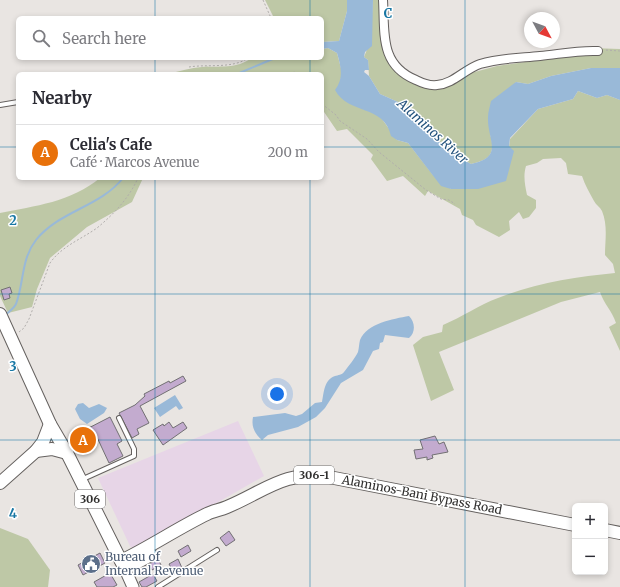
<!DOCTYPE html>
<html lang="en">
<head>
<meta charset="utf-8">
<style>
	:root { --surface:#fff; --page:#f7f7f7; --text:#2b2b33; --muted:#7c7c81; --line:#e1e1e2; --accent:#1a73e8 }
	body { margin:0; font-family:Merriweather,serif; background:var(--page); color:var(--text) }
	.controls { position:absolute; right:12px; bottom:12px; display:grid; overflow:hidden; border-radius:6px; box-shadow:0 2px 6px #0003 }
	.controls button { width:36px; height:36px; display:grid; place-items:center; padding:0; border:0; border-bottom:1px solid var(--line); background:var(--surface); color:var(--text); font:20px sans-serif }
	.compass { position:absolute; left:524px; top:12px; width:36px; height:36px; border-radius:50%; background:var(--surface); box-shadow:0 2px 6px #0003; rotate:131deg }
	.you { position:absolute; left:277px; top:394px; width:14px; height:14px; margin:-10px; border:3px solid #fff; border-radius:50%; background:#1a73e8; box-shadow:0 0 0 6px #1a73e833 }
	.badge { display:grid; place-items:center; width:26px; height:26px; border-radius:50%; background:var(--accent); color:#fff; font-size:13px; font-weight:700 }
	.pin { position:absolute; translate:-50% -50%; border:2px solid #fff; box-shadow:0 1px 4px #0006 }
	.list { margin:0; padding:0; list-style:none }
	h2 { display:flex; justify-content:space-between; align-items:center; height:52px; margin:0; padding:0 16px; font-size:17px }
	h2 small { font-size:13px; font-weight:400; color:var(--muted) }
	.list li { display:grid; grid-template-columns:26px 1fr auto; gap:12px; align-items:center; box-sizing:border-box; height:56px; padding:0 16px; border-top:1px solid var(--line) }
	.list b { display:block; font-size:15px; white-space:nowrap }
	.list p { margin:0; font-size:13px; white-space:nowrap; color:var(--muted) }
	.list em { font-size:13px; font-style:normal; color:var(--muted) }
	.icon { flex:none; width:22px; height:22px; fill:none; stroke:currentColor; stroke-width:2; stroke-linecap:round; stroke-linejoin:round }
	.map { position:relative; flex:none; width:620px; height:587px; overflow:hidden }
	.search { position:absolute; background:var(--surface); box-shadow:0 2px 6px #0003; left:16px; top:16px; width:308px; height:44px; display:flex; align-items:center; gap:10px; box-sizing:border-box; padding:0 14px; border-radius:6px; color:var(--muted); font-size:15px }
	.panel { position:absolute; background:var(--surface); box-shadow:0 2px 6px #0003; left:16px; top:72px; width:308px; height:108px; border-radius:6px }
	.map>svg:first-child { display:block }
	.industrial { fill:#e7d5e7 }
	.green { fill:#bec8a6 }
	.water { fill:#99b9d8 }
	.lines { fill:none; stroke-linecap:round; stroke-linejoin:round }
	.stream { stroke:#99b9d8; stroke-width:2 }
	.building { fill:#c3abcf; stroke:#727073 }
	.lane-casing { stroke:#65615f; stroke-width:6 }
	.street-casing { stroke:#65615f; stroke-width:10 }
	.secondary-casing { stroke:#65615f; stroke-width:13 }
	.primary-casing { stroke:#65615f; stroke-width:14 }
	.path { stroke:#b1aeac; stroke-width:1; stroke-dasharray:2 2; stroke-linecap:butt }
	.lane { stroke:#fff; stroke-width:4 }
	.street { stroke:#fff; stroke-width:8 }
	.secondary { stroke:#fff; stroke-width:11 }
	.primary { stroke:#fff; stroke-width:12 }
	.grid { fill:none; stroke:#1877a4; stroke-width:1; stroke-opacity:0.55 }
	.labels { text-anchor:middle; stroke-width:3; stroke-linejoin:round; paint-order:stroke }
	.shield { fill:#fff; stroke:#6e6d6d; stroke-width:1 }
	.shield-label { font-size:11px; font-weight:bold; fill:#302f2e }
	.street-label { font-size:12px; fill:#302f2e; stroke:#fff }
	.service-label { font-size:12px; fill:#4e5e75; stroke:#fff; text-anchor:start }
	.water-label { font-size:13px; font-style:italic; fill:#24537d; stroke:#fff }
	.grid-label { font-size:13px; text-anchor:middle; font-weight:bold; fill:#1877a4; stroke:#fff; stroke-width:3; stroke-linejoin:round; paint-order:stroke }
</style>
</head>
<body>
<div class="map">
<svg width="620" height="587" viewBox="0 0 620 587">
	<rect width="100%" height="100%" fill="#e9e5e2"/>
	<polygon class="industrial" points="238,421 264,476 134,550 130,546 98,478"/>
	<g class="green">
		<polygon points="265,0 347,0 347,11 339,41 322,42 322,18 274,18"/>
		<path d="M 373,0 L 380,0 L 382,45 L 388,57 L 426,85 L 497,66 L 552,58 L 591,48 L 620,49 L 620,68 L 591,68 L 551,76 L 528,84 L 516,82 L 490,134 C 496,153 490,160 471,164 L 458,157 L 435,138 L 419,120 L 405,111 L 398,102 L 380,94 L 369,76 L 368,60 L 364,57 L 372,37 L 371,28 Z"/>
		<path d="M 328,48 L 337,53 L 342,72 L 340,83 L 363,109 L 375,113 L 382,119 L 397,140 L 408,143 L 433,175 L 451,189 L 464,188 L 509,147 L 510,139 L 538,109 L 573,99 L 578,91 L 597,98 L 607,95 L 620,100 L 620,351 L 609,327 L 616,323 C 612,311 604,304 600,292 L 561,302 L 439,352 L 454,390 L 431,401 L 413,345 L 423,337 L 442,332 L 443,325 C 462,317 479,305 498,298 C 535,283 576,277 615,273 L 613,264 L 605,255 C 605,240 608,226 602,211 C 600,207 596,205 594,201 C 589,192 585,185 582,176 L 568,174 L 566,163 L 561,158 L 543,159 L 537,163 L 526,166 C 523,176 525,185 527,195 L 536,200 L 536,208 L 529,217 L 523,219 L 519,212 L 509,221 L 510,230 L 499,237 L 476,225 L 473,220 L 462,215 L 460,209 L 428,191 L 425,196 L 403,176 L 387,181 L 371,159 L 373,155 L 347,129 L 337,131 L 322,109 L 322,74 L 169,74 C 179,71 191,68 202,67 C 218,66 238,69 251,58 L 322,58 L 322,49 Z"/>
		<path d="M 100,178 L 143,178 L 132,202 L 87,227 L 50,258 L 37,289 L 32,307 L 8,313 L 0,296 L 0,213 C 35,206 71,202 100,178 Z"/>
		<polygon points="0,528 28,539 50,570 48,587 0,587"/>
	</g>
	<g class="water">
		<path d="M 347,0 L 373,0 L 372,46 L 365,52 L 364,57 L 368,60 L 369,70 L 365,70 L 364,72 L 369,76 L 380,94 L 398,102 L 405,111 L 419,120 L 435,138 L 458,157 L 471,164 C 505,157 487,140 488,117 C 488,112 490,106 491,101 L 516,82 L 528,84 L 551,76 L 591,68 L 620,68 L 620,100 L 607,95 L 597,98 L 578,91 L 573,99 L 538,109 L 510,138 L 509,146 L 514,151 L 506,181 L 478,189 L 451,189 L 441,186 L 408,143 L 397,140 L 391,136 C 384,104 348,115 335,90 C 344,78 341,67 337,53 L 328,48 L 322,49 L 322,42 L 339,41 L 347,11 Z"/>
		<path d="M 409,316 C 415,322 416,332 409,338 L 385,335 L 383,342 L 380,343 L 379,349 L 373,351 L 363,370 L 341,383 L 325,408 L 316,417 L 298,427 L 268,435 L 262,440 C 255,434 251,427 253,417 L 285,413 L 296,416 L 302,414 L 315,403 L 322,402 C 324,392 324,380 335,376 C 338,375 342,375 344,372 C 348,367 355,358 358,352 C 359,348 359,344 360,340 C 367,323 393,319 409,316 Z"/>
		<polygon points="175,395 183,408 179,410 176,406 160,417 154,408"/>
		<polygon points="83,403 89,408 99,404 107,408 104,413 87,424 80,419 75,409 78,404"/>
	</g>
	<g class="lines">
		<g class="stream">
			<polyline points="237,74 275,58"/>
			<path d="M 5,315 C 9,312 14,308 16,304 C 24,283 21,259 36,240 C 59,211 100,207 123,178"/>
		</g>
	</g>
	<g class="building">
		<polygon points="10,287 12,293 9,294 10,298 4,300 1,290"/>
		<polygon points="183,376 186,381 140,406 149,423 137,429 139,434 132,438 119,413 135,405 145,396 144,394 169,381 170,383"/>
		<polygon points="110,417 122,441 117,444 123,456 109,463 95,433 81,440 77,434"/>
		<polygon points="169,422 173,428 183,422 187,428 163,445 153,430 163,424 164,426"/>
		<polygon points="435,436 439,444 444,442 448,452 432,455 433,458 427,460 427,457 416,459 414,450 423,449 420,440"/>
		<polygon points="229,531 235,540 226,546 220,538"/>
		<polygon points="188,545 191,551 181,557 178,551"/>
		<polygon points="100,553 105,563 83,575 78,565"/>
		<polygon points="158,559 161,565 152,570 149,564"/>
		<polygon points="178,559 182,568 174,573 169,564"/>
		<polygon points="110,573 117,585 113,587 97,587 94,582"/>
		<polygon points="153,574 157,581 146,587 142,587 139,582"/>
	</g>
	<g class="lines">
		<g class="lane-casing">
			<g id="lane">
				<polyline points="0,105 18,102"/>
				<polyline points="83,479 134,456 134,449 119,418"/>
				<polyline points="158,587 217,550"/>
			</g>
		</g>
		<g class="street-casing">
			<path id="street" d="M 383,0 C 385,32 379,65 416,80 C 422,83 430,86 437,85 C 453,84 465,69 480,64 C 500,58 520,58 540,56 C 560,54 578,50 598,51"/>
		</g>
		<g class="secondary-casing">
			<polyline id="secondary" points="125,569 133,587"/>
		</g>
		<g class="primary-casing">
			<g id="primary">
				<polyline points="0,314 50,424 67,453 125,569 151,555"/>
				<polyline points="36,451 52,449 67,453"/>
				<polyline points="0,483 36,451 43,442 50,424"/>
				<polyline points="605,530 620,533"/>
				<path d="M 121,561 C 150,547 178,528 207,514 C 213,511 220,510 227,507 C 265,491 285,470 329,477 L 575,525"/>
			</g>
		</g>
		<g class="path">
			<polyline points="263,0 271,18"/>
			<polyline points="606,50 620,51"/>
			<path d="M 189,67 C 206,64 233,69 248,58"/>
			<polyline points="286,74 294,72 298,74"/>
			<polyline points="322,104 336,115 340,121 367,139 379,152 426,190 441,199 449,200 455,204"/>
			<path d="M 19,332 L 24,328 L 29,319 L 50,263 C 62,246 80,240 97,228 C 114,214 129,198 138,178"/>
		</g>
		<use href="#lane" class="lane"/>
		<use href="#street" class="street"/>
		<use href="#secondary" class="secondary"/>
		<use href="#primary" class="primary"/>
	</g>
	<path class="grid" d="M 155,0 L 155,18M 310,0 L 310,18M 465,0 L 465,587M 155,58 L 155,74M 310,58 L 310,74M 0,147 L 18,147M 322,147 L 620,147M 155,178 L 155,587M 310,178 L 310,587M 0,294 L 620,294M 0,440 L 620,440"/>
	<defs>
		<g id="civic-disc" transform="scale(1)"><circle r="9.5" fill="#5c6f8a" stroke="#fff"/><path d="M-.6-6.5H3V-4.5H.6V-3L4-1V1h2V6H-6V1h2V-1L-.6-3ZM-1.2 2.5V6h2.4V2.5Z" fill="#fff"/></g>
	</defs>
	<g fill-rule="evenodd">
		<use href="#civic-disc" x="91" y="564"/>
	</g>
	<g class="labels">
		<g class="shield">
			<rect x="294" y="466" width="40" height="18" rx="3"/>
			<rect x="75" y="490" width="30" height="18" rx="3"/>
		</g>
		<g class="shield-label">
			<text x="314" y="479">306-1</text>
			<text x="90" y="503">306</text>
		</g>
		<g class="street-label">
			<text transform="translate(422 495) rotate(11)" y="4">Alaminos-Bani Bypass Road</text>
		</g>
		<g class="service-label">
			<text x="105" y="561">Bureau of<tspan x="105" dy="14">Internal Revenue</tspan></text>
		</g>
		<g class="water-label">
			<text transform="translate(433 131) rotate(42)" y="5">Alaminos River</text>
		</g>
	</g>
	<g class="grid-label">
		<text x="388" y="18">C</text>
		<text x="13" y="225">2</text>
		<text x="13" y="371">3</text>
		<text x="13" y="518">4</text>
	</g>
</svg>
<div class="controls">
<button>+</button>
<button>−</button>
</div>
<svg class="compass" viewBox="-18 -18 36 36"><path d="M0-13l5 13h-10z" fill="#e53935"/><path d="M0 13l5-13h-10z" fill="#7c7c81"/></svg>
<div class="you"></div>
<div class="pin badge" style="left:83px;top:440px;background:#e8710a">A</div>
<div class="search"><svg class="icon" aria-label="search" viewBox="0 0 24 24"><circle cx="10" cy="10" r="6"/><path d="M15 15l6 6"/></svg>Search here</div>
<section class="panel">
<h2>Nearby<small></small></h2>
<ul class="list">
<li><span class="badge" style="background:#e8710a">A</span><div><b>Celia's Cafe</b><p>Café · Marcos Avenue</p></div><em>200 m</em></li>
</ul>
</section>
</div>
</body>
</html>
